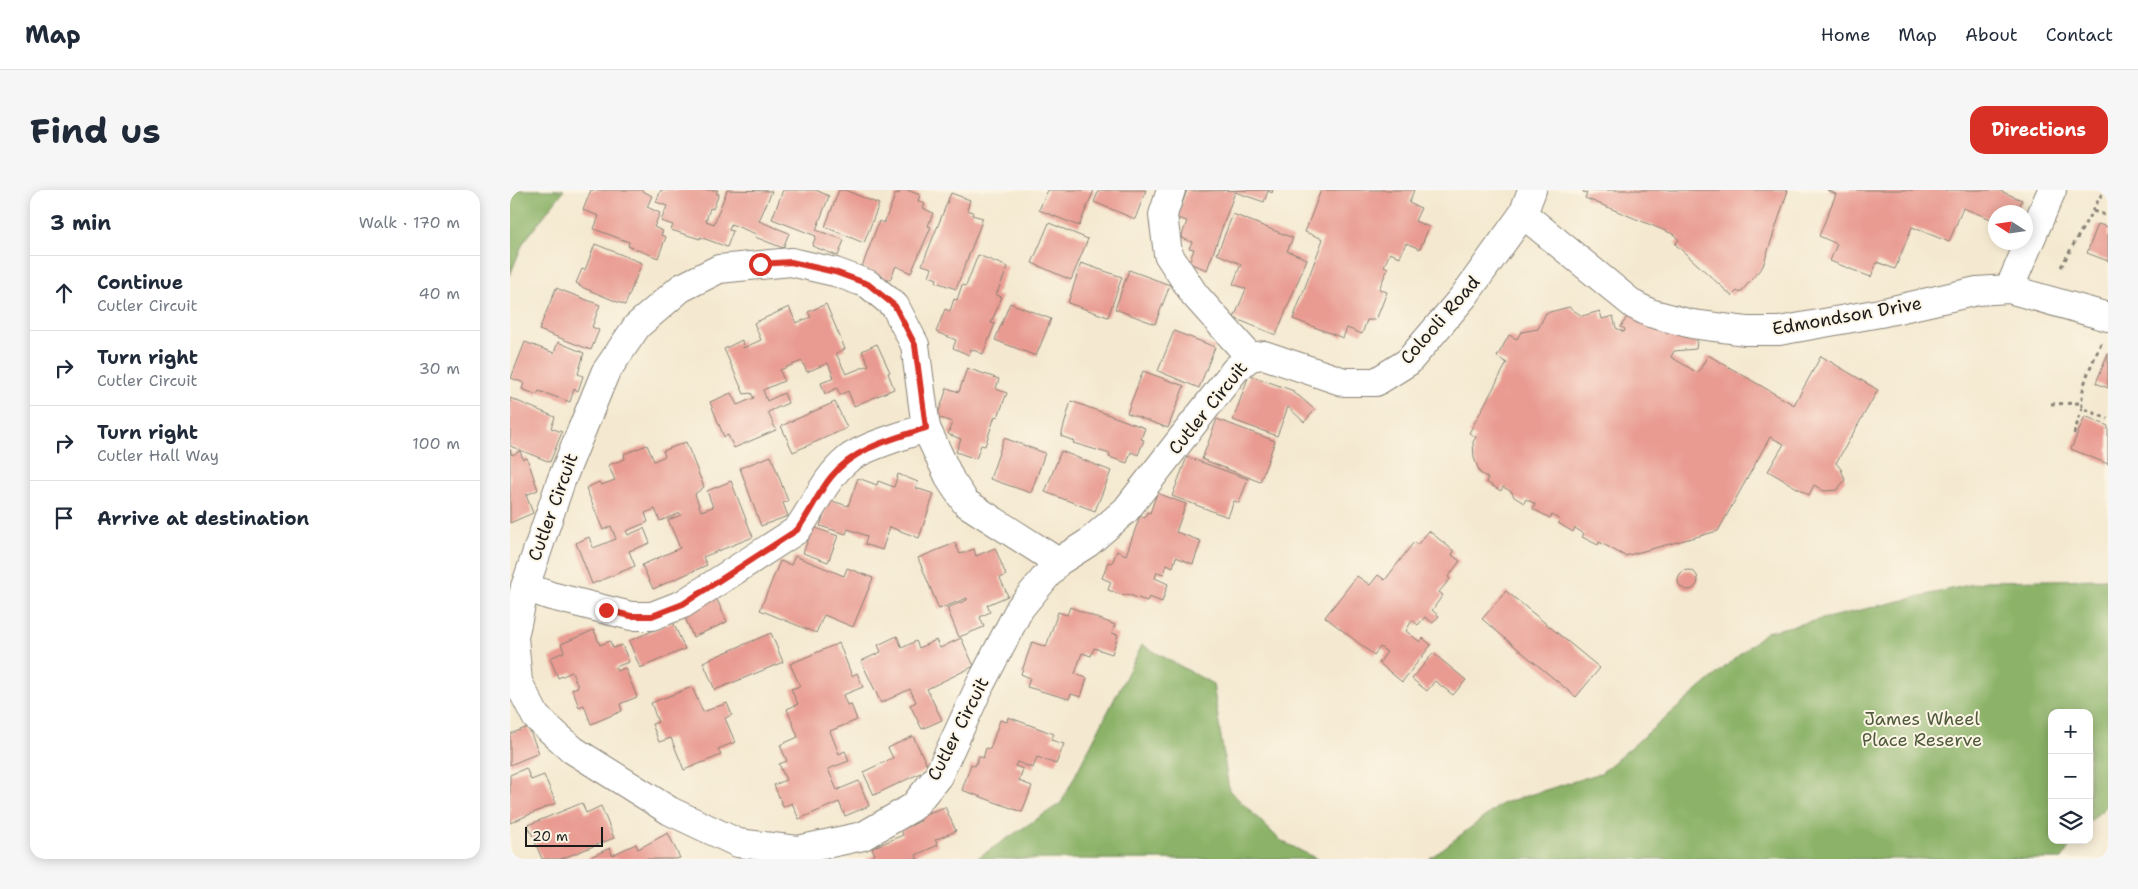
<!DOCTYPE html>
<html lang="en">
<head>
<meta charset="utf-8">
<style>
	:root { --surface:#fff; --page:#f6f6f7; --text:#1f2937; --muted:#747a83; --line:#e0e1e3; --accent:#d93025 }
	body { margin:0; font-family:"Shantell Sans",sans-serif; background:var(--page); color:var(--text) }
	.controls { position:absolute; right:15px; bottom:15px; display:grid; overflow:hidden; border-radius:10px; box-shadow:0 2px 12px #0003 }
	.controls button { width:45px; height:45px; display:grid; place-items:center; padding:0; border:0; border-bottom:1px solid var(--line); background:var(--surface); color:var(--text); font:25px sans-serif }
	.compass { position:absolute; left:1478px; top:15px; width:45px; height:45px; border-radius:50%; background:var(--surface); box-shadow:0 2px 12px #0003; rotate:282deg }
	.scale { position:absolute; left:15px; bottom:12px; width:78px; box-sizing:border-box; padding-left:5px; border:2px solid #1c1c1c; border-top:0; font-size:14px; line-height:18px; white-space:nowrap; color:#1c1c1c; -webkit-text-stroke:4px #fcf5e5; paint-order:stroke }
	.stop { position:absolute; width:15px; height:15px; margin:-11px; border:4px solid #d93025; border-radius:50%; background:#fff }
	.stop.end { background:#d93025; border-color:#fff; box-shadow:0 1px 5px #0008 }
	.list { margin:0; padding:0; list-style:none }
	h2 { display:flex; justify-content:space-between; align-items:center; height:65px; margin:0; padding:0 20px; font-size:21px }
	h2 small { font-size:16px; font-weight:400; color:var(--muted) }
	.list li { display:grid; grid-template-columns:32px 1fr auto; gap:15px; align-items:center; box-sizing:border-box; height:75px; padding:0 20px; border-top:1px solid var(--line) }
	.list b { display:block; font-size:19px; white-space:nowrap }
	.list p { margin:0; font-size:16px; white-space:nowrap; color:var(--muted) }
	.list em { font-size:16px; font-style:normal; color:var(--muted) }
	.icon { flex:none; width:28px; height:28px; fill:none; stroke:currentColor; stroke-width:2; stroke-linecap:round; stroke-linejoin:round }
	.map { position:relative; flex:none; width:1598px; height:669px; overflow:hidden; border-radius:15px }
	header { display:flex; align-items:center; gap:30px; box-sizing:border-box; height:70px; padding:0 25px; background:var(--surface); border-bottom:1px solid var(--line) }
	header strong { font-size:24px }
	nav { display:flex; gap:28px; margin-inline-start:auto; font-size:18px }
	.intro { display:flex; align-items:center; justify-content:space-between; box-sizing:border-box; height:120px; padding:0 30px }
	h1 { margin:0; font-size:35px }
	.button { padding:12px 22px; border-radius:15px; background:var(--accent); color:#fff; font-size:18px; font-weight:700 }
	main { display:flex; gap:30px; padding:0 30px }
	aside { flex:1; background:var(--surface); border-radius:15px; box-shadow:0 2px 12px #0003 }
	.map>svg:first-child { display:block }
	.forest { fill:#8bb268; stroke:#546742 }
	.building { fill:#e99b92 }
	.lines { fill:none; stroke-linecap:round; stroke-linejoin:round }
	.street-casing { stroke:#888276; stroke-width:30 }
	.path { stroke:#888276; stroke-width:3; stroke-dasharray:4 4; stroke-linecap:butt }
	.street { stroke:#fff; stroke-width:28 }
	.route { stroke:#d93025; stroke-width:6 }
	.labels { text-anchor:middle; stroke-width:4; stroke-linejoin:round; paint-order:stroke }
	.street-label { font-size:18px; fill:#1c1c1c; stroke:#fcf5e5 }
	.park-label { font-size:18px; fill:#4f5b3c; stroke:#fcf5e5 }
</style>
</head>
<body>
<header>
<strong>Map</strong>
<nav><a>Home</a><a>Map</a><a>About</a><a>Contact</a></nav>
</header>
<div class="intro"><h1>Find us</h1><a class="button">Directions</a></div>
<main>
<aside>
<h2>3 min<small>Walk · 170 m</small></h2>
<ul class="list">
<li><svg class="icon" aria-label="ahead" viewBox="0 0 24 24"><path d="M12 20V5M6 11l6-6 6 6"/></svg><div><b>Continue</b><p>Cutler Circuit</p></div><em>40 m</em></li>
<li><svg class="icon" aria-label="right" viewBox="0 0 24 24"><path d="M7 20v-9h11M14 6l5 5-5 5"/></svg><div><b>Turn right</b><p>Cutler Circuit</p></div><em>30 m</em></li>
<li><svg class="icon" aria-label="right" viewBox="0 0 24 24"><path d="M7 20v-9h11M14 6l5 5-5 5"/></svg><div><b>Turn right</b><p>Cutler Hall Way</p></div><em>100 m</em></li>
<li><svg class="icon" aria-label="arrive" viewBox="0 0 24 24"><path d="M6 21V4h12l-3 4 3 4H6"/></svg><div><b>Arrive at destination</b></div></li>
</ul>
</aside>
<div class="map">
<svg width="1598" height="669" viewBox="0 0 1598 669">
	<rect width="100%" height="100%" fill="#fcf5e5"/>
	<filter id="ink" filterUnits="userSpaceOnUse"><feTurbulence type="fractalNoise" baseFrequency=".02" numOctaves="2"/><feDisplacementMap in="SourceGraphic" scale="10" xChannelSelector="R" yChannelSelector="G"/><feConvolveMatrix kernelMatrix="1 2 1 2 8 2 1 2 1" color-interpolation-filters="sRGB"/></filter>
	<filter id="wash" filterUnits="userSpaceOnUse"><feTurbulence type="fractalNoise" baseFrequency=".0096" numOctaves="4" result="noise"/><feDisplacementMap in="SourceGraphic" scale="20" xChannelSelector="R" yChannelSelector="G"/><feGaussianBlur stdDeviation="1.12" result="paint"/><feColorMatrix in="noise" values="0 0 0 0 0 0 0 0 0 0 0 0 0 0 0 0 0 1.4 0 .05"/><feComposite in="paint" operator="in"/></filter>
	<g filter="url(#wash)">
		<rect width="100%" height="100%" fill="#f4e9d0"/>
		<g class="forest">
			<polygon points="0,0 54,0 13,53 0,85"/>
			<polygon points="1598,389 1598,615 1579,632 1579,523 1542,523 1542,650 1564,650 1552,669 919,669 993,613 1091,583 1256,442 1476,391"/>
			<polygon points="632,455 703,494 719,600 770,650 807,669 466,669 551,613"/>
		</g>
		<g id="blocks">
			<g class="building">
				<polygon points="81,0 131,0 142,6 137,17 150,23 144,37 153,41 151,45 156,47 148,68 118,56 119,52 84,39 89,26 73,20"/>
				<polygon points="151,0 208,0 206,3 209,4 203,19 200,18 196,31 204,34 217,0 262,1 249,31 279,43 273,58 245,47 246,44 221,34 219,40 223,41 217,57 190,47 190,49 161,40 163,35 151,31 157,16 146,12"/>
				<polygon points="273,0 306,0 319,6 306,40 334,50 328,66 302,56 306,46 262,29"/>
				<polygon points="329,0 335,0 369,14 354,53 315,37"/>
				<polygon points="390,0 397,0 410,5 408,11 415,14 413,18 423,23 418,36 421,37 401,83 386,76 380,90 352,77 369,31 374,33 386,3 389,4"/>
				<polygon points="538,0 584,0 569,36 529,20"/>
				<polygon points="589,0 636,0 625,29 584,12"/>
				<polygon points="677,0 683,1 763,0 762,3 758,1 754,12 725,2 697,80 679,73 684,59 679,58 682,52 671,48 677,31 667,28"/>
				<polygon points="811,0 904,0 899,13 911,18 905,31 919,37 910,59 896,53 890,67 880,63 874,76 878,78 869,99 877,102 866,130 857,130 852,144 837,138 833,148 783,129 813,49 795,42"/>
				<polygon points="1074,0 1278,0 1253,76 1230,103 1227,101 1222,106 1165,54 1169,50 1163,44 1075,8 1077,3 1073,2"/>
				<polygon points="1317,0 1488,0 1512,10 1507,22 1486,22 1486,31 1453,18 1439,52 1402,37 1385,79 1367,72 1361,87 1320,71 1327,54 1309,46 1326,4"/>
				<polygon points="441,3 460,10 457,20 463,22 462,25 473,28 446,99 426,92 427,89 419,86 422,78 412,75"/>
				<polygon points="723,24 783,48 777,61 797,69 766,145 724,128 736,99 723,94 731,74 707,64"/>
				<polygon points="539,33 578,49 561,90 522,73"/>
				<polygon points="1588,34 1598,37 1598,71 1577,63"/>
				<polygon points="85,54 132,73 115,115 69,96 70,95 66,93 72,79 75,80"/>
				<polygon points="468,65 498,77 486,105 492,107 481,133 485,134 473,164 461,159 459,165 443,158 446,150 426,142 435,119 440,121 444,109 447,110 452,95 456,96"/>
				<polygon points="571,73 612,87 598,127 558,113"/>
				<polygon points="619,80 660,95 645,134 605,119"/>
				<polygon points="46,98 90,115 82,137 89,140 81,160 29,140"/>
				<polygon points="500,113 541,129 526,166 485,150"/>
				<polygon points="316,114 335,159 326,163 336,184 359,175 352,161 367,154 380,182 378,183 384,199 344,216 338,201 330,205 327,198 315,204 311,193 324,188 318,173 297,182 292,171 270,180 274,191 253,200 257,211 274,203 278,213 258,222 266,240 224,258 218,245 214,247 200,212 221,203 227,215 244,208 241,203 234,204 214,159 232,150 233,158 251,150 244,133 279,117 286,133 301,127 298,122"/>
				<polygon points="1059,117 1072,126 1090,121 1092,129 1103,126 1106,138 1114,142 1115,139 1111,137 1120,121 1188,144 1186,159 1164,161 1161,167 1188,183 1198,165 1284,215 1311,166 1368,200 1326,273 1331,279 1335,290 1327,300 1314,301 1304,295 1299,305 1258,281 1274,254 1260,247 1208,341 1115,366 1089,352 1088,355 1072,347 1074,344 1065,338 1063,342 1048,333 1050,330 1042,325 1040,328 1023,319 1025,314 1016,309 1014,313 1004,307 1002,302 993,297 991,301 976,292 978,288 970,283 964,268 963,252 966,247 959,243 997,173 987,167 999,145 1007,149 1011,142 1028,139 1036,123"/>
				<polygon points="664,141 705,157 689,198 648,181"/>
				<polygon points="15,152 44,163 48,152 74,163 68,184 73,186 68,201 64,199 60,212 29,201 27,205 12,199 14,193 1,188"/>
				<polygon points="1598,163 1598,198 1586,193"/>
				<polygon points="457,178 489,189 486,199 497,203 488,227 485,226 475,256 471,255 466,269 446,262 451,249 438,244 442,232 427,227 437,198 449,202"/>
				<polygon points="633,181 674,196 658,238 617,223"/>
				<polygon points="739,185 784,201 783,203 789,206 805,220 794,232 778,217 767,246 723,230"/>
				<polygon points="0,208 45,227 41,238 52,242 40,272 0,256"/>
				<polygon points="561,211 635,238 631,249 634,250 628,265 621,262 617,273 599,267 600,264 563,253 564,251 551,246"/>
				<polygon points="325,212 337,238 283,262 271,236"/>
				<polygon points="1575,226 1598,236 1598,274 1561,259"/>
				<polygon points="707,229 765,251 750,292 692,269"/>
				<polygon points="494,248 535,263 521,303 480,289"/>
				<polygon points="176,252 194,297 185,304 191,321 203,317 197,301 221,291 243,347 193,367 197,375 143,399 132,375 170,358 158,330 171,325 170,323 150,331 145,319 135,323 138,332 116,341 118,345 134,338 140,353 119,361 125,376 82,394 66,353 79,347 83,358 106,349 101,336 93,340 76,298 89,292 91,295 105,290 98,275 115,269 114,264 137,255 144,271 155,266 153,261"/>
				<polygon points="0,259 2,265 10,261 13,269 17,268 28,300 16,305 23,323 0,333"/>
				<polygon points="551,261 601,281 585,321 535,302"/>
				<polygon points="261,266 278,311 273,313 278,326 251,336 230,278"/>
				<polygon points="677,267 738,289 729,313 724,311 718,327 662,306"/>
				<polygon points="388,284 408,292 406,298 424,304 409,348 380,337 372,360 355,354 357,346 338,339 336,344 310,336 319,310 338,316 348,288 367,295 368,291 384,297"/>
				<polygon points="647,303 676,314 666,342 691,351 683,374 666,367 663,377 657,374 654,384 647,382 645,388 658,394 652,412 639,407 637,411 616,404 615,406 598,400 601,392 592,388 598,372 602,373 607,361 616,365 630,326 635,328 637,322 640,323"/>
				<polygon points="303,337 328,346 318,372 293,363"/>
				<polygon points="919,341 944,361 942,365 950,371 938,387 940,389 929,402 933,405 922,420 929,426 923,433 915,427 908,435 902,430 896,441 910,452 913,448 921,455 892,492 869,473 877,462 870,457 864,465 815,427 847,386 860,395 868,385 875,390 904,352 907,355"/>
				<polygon points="445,353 450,364 464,359 466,366 485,358 496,385 490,388 498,406 477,415 480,422 470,427 474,437 449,447 437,418 457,410 457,408 429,419 408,368"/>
				<polygon points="285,366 334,386 337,378 363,388 343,437 314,425 306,443 250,420 270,371 281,375"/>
				<circle cx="1178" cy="390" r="10"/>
				<polygon points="996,401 1090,478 1066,507 972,429"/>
				<polygon points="205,405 217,432 183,447 172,420"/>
				<polygon points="560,417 605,435 602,443 608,445 602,464 584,458 581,466 572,463 565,484 577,488 571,507 561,504 559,509 517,497 520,488 511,484 522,452 536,457 548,422 557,425"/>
				<polygon points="163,432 175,459 130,478 119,451"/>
				<polygon points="84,440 90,455 100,451 103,458 112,455 119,472 105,477 107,481 115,478 127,507 110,514 112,521 81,534 74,515 69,517 62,499 68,497 62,482 48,488 40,468 54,462 51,454"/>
				<polygon points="261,443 273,472 205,500 193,472"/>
				<polygon points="387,446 392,458 406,451 409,458 426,450 430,458 451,448 464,476 417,499 432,530 412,539 400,515 406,512 400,499 371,513 351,471 371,462 368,455"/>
				<polygon points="329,453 342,486 347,483 353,497 333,505 337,515 341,514 347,530 320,541 329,564 335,561 339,571 318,579 327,600 349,591 359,616 335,626 329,612 289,629 282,613 273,617 264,595 276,590 269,574 277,571 270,555 288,547 277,519 288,514 281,499 290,496 280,474"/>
				<polygon points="923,463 956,490 943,505 925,491 917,501 902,489"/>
				<polygon points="182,497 193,522 217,513 222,525 215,528 225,552 208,559 211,565 174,580 161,548 149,552 142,534 148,532 141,513"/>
				<polygon points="498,527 544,544 541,550 554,554 546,574 527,567 523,578 507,572 505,576 513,579 509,591 522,596 512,622 452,600 461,574 465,576 469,566 473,568 476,558 480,559 490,530 497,532"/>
				<polygon points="18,537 29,563 0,575 0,544"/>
				<polygon points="403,546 419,579 364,605 353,582 383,568 378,558"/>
				<polygon points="16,578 21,590 34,585 46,613 0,633 0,585"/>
				<polygon points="72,613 76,623 91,616 104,648 51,669 32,669 18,635"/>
				<polygon points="435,617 446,641 425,650 428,655 406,665 408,669 356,669 365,665 362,658 393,645 391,640 411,631 409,626"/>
				<polygon points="158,643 170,668 166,669 76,669 100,658 102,665 126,654 128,659"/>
			</g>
		</g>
	</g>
	<g filter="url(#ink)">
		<use href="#blocks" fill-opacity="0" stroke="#888276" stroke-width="1"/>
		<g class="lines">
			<g class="street-casing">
				<g id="street">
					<polyline points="661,0 653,25 658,64 684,104 740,167"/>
					<polyline points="1013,24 1124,115 1140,123 1182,134 1236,141 1269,141 1370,123 1467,101 1499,99 1598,127"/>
					<polyline points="1499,99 1542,0"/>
					<polyline points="740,167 754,165 834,192 866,192 898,172 954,106 1013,24 1022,0"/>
					<polyline points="548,372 456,313 441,291 416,238 405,155 385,116 358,94 325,82 281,72 209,79 171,98 127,136 95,183 51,291 15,397 4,447 8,492 26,527 63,560 160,621 228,653 288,660 353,646 403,617 428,586 471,493 510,418 548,372 578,353 616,320 725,180 740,167"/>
					<path d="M 15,397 L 41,406 L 121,426 L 142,426 L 173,414 L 287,340 C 304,317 315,288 337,270 C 352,257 397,244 416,238"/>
				</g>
			</g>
			<g class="path">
				<polyline points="1583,21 1598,26"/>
				<polyline points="1551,77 1594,0"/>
				<path d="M 1591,153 C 1582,175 1570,194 1572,218 L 1598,229"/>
				<polyline points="1541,214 1572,213"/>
				<polyline points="1564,244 1572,218"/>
			</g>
			<use href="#street" class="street"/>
		</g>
	</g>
	<g class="lines" filter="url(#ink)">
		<path class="route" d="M 96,420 L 121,426 L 142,426 L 173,414 L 287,340 C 300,323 308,303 321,287 C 344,258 382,249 416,238 L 405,155 L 385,116 L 358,94 L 325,82 L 281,72 L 250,74"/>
	</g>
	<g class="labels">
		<g class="street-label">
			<text transform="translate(1337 126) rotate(-10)" y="6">Edmondson Drive</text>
			<text transform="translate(930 130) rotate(-49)" y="6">Colooli Road</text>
			<text transform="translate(698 218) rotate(-51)" y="6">Cutler Circuit</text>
			<text transform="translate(43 317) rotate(-70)" y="6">Cutler Circuit</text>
			<text transform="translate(448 539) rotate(-63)" y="6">Cutler Circuit</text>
		</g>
		<g class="park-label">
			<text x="1412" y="535">James Wheel<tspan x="1412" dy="21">Place Reserve</tspan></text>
		</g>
	</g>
</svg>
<div class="controls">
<button>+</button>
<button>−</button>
<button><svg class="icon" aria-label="layers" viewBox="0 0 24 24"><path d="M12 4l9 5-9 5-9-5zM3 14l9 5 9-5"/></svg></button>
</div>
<svg class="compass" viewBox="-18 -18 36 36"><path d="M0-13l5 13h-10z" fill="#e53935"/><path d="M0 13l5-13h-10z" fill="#747a83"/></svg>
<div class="scale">20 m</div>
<div class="stop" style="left:250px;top:74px"></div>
<div class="stop end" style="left:96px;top:420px"></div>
</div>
</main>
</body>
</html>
